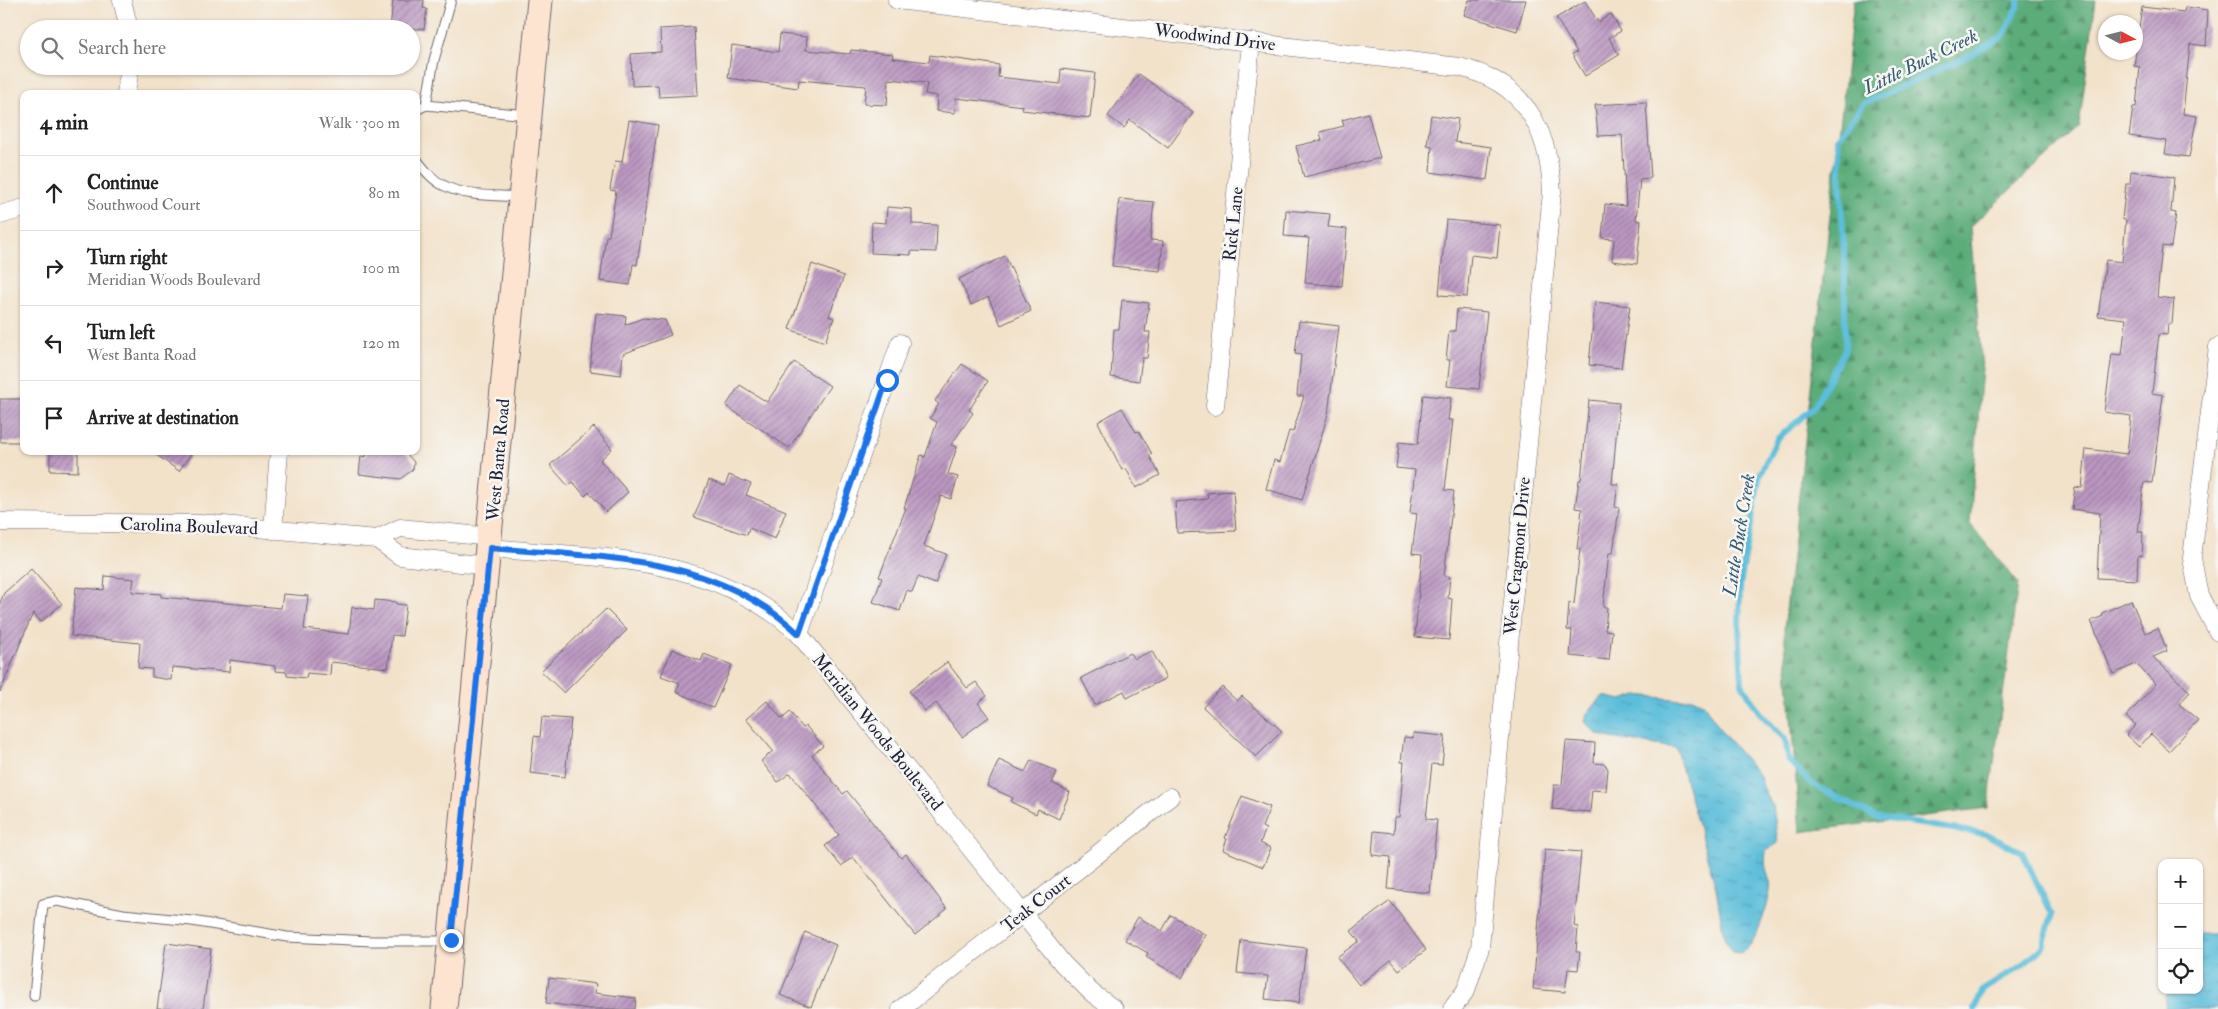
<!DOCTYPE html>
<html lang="en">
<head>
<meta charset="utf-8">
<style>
	:root { --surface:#fff; --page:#f2f2f2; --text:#222; --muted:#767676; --line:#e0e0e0 }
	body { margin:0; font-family:"IM FELL Double Pica",serif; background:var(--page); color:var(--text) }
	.controls { position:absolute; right:15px; bottom:15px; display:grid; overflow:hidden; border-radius:10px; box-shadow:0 1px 4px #0004 }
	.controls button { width:45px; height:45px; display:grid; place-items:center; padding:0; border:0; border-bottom:1px solid var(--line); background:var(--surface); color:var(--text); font:25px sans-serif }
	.compass { position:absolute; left:2098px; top:15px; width:45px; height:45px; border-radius:50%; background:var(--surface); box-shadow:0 1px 4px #0004; rotate:97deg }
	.stop { position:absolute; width:15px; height:15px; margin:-11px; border:4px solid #1a73e8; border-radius:50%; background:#fff }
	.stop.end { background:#1a73e8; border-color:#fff; box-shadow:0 1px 5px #0008 }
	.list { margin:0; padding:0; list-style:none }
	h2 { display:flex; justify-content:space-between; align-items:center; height:65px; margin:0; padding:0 20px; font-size:21px }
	h2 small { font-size:16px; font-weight:400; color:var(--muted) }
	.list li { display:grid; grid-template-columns:32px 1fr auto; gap:15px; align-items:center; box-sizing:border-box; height:75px; padding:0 20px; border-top:1px solid var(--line) }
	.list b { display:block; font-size:19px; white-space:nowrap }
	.list p { margin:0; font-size:16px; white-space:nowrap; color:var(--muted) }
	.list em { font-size:16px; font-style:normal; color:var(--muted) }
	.icon { flex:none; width:28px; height:28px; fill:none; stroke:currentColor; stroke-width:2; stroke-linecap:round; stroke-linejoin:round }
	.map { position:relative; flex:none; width:2218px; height:1009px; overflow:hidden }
	.search { position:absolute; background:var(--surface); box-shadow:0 1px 4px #0004; left:20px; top:20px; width:400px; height:55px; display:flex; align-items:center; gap:12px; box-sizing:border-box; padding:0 18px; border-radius:28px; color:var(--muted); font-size:19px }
	.panel { position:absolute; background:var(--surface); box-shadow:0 1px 4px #0004; left:20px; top:90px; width:400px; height:365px; border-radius:10px }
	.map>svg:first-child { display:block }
	.forest { fill:url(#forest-firs); stroke:#3e675a }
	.water { fill:url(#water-ripples); stroke:#3f708a }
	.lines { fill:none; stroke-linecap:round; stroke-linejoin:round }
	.stream { stroke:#5cbeda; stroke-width:6 }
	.building { fill:url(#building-hatch) }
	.lane-casing { stroke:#6b656d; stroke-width:11 }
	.street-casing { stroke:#6b656d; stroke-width:19 }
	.secondary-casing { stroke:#6b656d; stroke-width:27 }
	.lane { stroke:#fff; stroke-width:9 }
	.street { stroke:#fff; stroke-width:18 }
	.secondary { stroke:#fde4d1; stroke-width:25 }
	.route { stroke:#1a73e8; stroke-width:6 }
	.labels { text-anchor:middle; stroke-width:5; stroke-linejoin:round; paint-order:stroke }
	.street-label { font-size:18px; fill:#22223b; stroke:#f6f6f2 }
	.water-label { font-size:19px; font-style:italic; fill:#365973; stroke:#f6f6f2 }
</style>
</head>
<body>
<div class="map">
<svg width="2218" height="1009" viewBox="0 0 2218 1009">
	<defs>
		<pattern id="forest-firs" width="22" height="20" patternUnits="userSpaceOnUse" patternTransform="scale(1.25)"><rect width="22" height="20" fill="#5bac79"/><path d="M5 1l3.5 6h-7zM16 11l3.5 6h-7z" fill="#4b8c64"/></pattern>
		<pattern id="water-ripples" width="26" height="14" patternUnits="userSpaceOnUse" patternTransform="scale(1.25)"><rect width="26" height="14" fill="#5cbeda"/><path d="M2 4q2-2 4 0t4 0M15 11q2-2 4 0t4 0" fill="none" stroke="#4c9ab2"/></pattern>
		<pattern id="building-hatch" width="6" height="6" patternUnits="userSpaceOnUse" patternTransform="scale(1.25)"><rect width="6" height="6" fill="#bb97c1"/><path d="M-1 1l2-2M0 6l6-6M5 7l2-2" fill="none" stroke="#987b9e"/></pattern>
	</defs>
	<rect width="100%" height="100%" fill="#f6f6f2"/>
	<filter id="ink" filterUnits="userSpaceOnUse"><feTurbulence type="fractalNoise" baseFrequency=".02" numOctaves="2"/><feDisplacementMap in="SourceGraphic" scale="10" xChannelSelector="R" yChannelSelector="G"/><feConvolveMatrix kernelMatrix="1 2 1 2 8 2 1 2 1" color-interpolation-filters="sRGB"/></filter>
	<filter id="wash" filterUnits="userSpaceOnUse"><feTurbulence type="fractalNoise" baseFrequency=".0096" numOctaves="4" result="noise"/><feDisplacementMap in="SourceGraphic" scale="20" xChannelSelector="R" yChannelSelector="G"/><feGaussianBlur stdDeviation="1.12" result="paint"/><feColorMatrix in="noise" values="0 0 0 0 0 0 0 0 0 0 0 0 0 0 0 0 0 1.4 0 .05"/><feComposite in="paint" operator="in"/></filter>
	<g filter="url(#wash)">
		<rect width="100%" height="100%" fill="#f3e2ca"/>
		<polygon class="forest" points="1854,0 2096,0 2079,126 1970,227 1982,368 1970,524 2018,583 1988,808 1800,832 1784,629"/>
		<g class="water">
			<path d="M 1637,695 L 1681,700 L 1692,698 L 1703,703 L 1722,732 L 1760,776 L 1766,796 L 1773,806 L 1778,843 L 1766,851 C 1764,866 1766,869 1770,882 C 1773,894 1758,935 1750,945 C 1748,948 1744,951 1741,953 L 1732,952 L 1724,937 L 1716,888 L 1676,748 L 1611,738 L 1597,734 L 1585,722 L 1587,713 L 1603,696 L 1622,700 Z"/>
			<polygon points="2199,934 2218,934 2218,1009 2165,1009 2167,990 2199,990"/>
		</g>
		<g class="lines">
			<polyline class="stream" points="1974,1009 1983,990 2023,965 2043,947 2052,914 2022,852 1985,834 1875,817 1812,784 1789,761 1785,739 1759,712 1742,684 1739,624 1740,585 1760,474 1777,439 1814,407 1845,349 1845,269 1838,138 1863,104 1969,56 2003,36 2018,7 2018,0"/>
		</g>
		<g id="blocks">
			<g class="building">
				<polygon points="393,0 424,0 423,8 427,9 424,29 390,29"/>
				<polygon points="1469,0 1526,0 1517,31 1464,15"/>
				<polygon points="1585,1 1598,22 1611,14 1621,31 1609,38 1619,55 1585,76 1572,54 1577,52 1556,18"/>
				<polygon points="2142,7 2184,12 2185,7 2208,10 2206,46 2190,44 2183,114 2197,116 2189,157 2165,154 2167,141 2129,136 2133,107 2136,107 2140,67 2134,66"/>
				<polygon points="694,27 698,95 659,97 658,85 632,86 631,54 661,52 660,29"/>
				<polygon points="780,34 807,37 806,50 850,54 851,50 893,54 892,58 929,62 930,55 999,65 998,77 1060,84 1061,69 1095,73 1090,118 1022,110 1023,106 956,98 955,113 936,111 937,96 925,94 927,83 889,79 887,105 864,104 866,86 799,80 798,88 728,78 732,45 778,52"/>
				<polygon points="1139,74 1193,113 1168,148 1130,120 1124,128 1108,116"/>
				<polygon points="1646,102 1651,178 1640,179 1636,220 1641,221 1637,264 1612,261 1614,239 1602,238 1605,204 1626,206 1622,135 1598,136 1595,105"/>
				<polygon points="1368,113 1380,158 1304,177 1296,146 1322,140 1320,132 1344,126 1342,120"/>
				<polygon points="1431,115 1458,119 1455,142 1491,147 1487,180 1430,172 1432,146 1427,145"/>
				<polygon points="629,120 658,125 637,265 633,264 630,285 600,281 606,236 609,236 616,191 610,190 615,161 622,162"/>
				<polygon points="2131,171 2174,177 2171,212 2176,213 2171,247 2162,246 2157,297 2174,299 2172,324 2168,324 2167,335 2159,334 2152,393 2163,395 2152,483 2144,482 2138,532 2143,532 2142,556 2138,555 2137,580 2097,578 2100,513 2072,509 2075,487 2082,488 2086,449 2127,454 2131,416 2104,412 2112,354 2122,355 2126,319 2098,316 2106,260 2122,262 2126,220 2122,219 2126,184 2130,184"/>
				<polygon points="1119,199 1154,202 1150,240 1163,241 1160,271 1112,266"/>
				<polygon points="887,207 912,209 912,224 937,225 936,252 911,251 911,255 871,253 872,222 886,223"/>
				<polygon points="1286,210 1330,214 1328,227 1347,229 1342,286 1305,283 1309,238 1284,236"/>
				<polygon points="1446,220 1500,225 1497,258 1471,255 1467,297 1439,295"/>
				<polygon points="1005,256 1031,311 1001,325 988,297 971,305 959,279"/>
				<polygon points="812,264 844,276 829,316 834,318 825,342 789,329"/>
				<polygon points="1122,300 1149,303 1145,332 1150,332 1147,358 1142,358 1139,381 1111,377 1114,329 1119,329"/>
				<polygon points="1595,302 1630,306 1621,368 1589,365"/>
				<polygon points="1457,309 1487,312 1479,389 1447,386 1450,360 1446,360 1449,331 1455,331"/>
				<polygon points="596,313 626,316 625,325 643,318 665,320 671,335 623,354 621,375 590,371"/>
				<polygon points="1299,321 1339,326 1328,414 1302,500 1266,489 1274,460 1280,462 1289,431 1293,432 1304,396 1297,396 1301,355 1295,354"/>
				<polygon points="794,362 830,386 789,448 726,406 740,385 767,402"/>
				<polygon points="962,364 988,381 969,410 973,413 951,445 957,447 948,474 958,477 951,499 941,496 924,546 946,554 935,584 918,577 912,592 907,590 900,611 873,602 882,578 879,577 906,508 904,508 921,455 925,457 937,422 930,418 939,404 935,401"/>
				<polygon points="1423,395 1451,398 1448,420 1453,420 1445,490 1454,491 1444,576 1450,577 1448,598 1452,599 1449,640 1415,637 1422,554 1412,553 1417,514 1410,513 1415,470 1396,468 1399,442 1418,444"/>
				<rect x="0" y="399" width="24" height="43"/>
				<polygon points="1589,400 1619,403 1612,484 1618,484 1615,507 1619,508 1613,553 1609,553 1603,607 1607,607 1605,630 1612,631 1609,660 1570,656 1572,630 1567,630 1569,603 1574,604 1580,549 1577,549 1582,509 1575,508 1579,480 1581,480"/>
				<polygon points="1122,408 1136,432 1139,431 1152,454 1149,455 1160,475 1136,488 1126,468 1122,470 1098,422"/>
				<polygon points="594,427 612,449 600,460 628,492 606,512 589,492 585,496 573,482 568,486 550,465"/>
				<polygon points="50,451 78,451 78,472 50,471"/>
				<polygon points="151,451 193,451 179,471"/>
				<polygon points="366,451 404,451 414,462 413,469 401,479 359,474 361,456 366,457"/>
				<polygon points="729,475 751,484 746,495 786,511 775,539 749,528 747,535 694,517 709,480 725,486"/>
				<polygon points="1233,491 1236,531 1177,533 1175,502 1208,499 1207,493"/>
				<polygon points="31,569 62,604 41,622 33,613 0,692 0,603 4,593"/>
				<polygon points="105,576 134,579 132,592 161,594 161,597 281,608 283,594 308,596 304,629 349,634 352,607 374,610 375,600 396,602 396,604 406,605 402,636 392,635 388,668 331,662 330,675 307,673 306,678 287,676 287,672 275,671 275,666 230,660 229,672 172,667 171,680 152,677 152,669 138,668 140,643 71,636 76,587 104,590"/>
				<polygon points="2131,600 2145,633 2158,628 2167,651 2153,657 2190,692 2179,704 2198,720 2169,751 2151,734 2139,747 2126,735 2136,725 2126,717 2156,684 2136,664 2113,674 2091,621 2103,616 2102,613"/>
				<polygon points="606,609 627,630 564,693 541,671"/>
				<polygon points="672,649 701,661 704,654 732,665 713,708 676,692 680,683 661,676"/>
				<polygon points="1152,651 1166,678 1127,698 1124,691 1095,705 1081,678 1130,653 1134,659"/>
				<polygon points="947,662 967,688 976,682 987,696 978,703 989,717 962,737 936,703 925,711 909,691"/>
				<polygon points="1222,687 1237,701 1242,696 1282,731 1256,757 1203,707"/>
				<polygon points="767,701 782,719 790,712 803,728 806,726 823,746 812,755 843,794 847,791 901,858 906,854 947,909 915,935 853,857 841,866 825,846 839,835 790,773 778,782 761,761 773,751 746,719"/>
				<polygon points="542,717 571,719 565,777 530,773 534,736 540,737"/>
				<polygon points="1413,733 1445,736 1442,765 1432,764 1426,819 1437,820 1430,893 1388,889 1391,857 1372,855 1374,831 1394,833 1395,817 1399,817 1404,762 1401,762 1404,737 1413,738"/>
				<polygon points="1566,741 1595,743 1594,763 1605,764 1608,769 1606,791 1592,790 1590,812 1552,809 1554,785 1562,785"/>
				<polygon points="999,760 1025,772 1031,760 1057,772 1052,783 1070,792 1059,819 1038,809 1036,814 1011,802 1013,798 987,786"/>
				<polygon points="1242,796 1270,807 1262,827 1266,829 1260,843 1271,848 1263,867 1223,850 1227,839 1225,838"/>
				<polygon points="1545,849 1581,852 1574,926 1578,927 1576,952 1580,952 1578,970 1568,969 1565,992 1533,989"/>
				<polygon points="1390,901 1426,950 1399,970 1391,960 1359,985 1337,957 1359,941 1351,931"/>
				<polygon points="1171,915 1206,935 1182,978 1146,957 1148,953 1125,940 1138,917 1162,931"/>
				<polygon points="805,932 836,945 811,1007 780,995"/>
				<polygon points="1241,940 1306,948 1299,1003 1265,999 1268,976 1237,973"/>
				<polygon points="166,943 211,949 203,1009 157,1009"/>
				<polygon points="549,978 596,984 595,993 636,998 635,1009 590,1009 546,1003"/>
			</g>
		</g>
	</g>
	<g filter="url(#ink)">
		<use href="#blocks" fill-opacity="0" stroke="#6b656d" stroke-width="1"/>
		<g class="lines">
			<g class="lane-casing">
				<g id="lane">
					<polyline points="426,105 434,60 451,0"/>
					<polyline points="416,110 426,105 527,115"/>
					<path d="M 416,159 C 424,169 433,181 445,186 C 466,197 496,195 519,197"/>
					<polyline points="34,996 43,904 57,901 123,914 192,921 287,937 372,941 448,941"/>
				</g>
			</g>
			<g class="street-casing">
				<g id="street">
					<polyline points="122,0 129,29"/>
					<path d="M 897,0 L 1459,67 C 1524,82 1549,128 1552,192 L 1480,948 L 1466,990 L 1452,1009"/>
					<polyline points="126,94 130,66"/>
					<polyline points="0,215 24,208"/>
					<polyline points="2218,347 2192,558 2199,596 2218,632"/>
					<polyline points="1215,406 1251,42"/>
					<polyline points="0,522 212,524 377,539 400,528 491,537"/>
					<polyline points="273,530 279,451"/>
					<polyline points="377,539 400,556 487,566"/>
					<path d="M 490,548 C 602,559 711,553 799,634 L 1063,964 L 1092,993 L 1114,1009"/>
					<polyline points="799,634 900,343"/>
					<polyline points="901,1009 1170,797"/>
				</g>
			</g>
			<g class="secondary-casing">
				<polyline id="secondary" points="444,1009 540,0"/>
			</g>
			<use href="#lane" class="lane"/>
			<use href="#street" class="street"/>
			<use href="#secondary" class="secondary"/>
		</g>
	</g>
	<g class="lines" filter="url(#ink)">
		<path class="route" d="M 451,940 L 490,548 C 600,558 713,553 799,634 L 887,380"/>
	</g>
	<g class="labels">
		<g class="street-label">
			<text transform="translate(1215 37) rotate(7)" y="6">Woodwind Drive</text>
			<text transform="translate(1233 224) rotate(-84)" y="6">Rick Lane</text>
			<text transform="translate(498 460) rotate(-85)" y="6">West Banta Road</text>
			<text transform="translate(189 526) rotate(2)" y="6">Carolina Boulevard</text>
			<text transform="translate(1517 556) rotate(-85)" y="6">West Cragmont Drive</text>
			<text transform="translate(878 732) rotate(51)" y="6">Meridian Woods Boulevard</text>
			<text transform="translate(1036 903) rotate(-38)" y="6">Teak Court</text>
		</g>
		<g class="water-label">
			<text transform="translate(1920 61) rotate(-26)" y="7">Little Buck Creek</text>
			<text transform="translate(1738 535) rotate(-81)" y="7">Little Buck Creek</text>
		</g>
	</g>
</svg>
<div class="controls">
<button>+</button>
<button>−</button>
<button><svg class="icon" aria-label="locate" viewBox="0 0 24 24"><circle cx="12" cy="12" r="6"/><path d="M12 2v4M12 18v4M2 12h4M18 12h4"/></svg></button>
</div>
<svg class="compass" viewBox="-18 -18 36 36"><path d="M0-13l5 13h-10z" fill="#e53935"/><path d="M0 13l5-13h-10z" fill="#767676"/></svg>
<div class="stop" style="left:887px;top:380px"></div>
<div class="stop end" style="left:451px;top:940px"></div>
<div class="search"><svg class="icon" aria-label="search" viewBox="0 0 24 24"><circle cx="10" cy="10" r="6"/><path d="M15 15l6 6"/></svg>Search here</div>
<section class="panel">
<h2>4 min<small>Walk · 300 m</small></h2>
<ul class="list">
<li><svg class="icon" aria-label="ahead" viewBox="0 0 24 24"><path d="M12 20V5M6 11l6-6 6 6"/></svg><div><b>Continue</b><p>Southwood Court</p></div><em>80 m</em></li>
<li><svg class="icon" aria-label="right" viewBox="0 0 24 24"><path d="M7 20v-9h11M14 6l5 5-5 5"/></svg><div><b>Turn right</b><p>Meridian Woods Boulevard</p></div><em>100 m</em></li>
<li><svg class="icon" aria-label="left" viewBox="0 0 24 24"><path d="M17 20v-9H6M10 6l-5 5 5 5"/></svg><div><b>Turn left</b><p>West Banta Road</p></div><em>120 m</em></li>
<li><svg class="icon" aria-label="arrive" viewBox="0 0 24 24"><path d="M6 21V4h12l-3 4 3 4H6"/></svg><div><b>Arrive at destination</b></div></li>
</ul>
</section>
</div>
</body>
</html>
